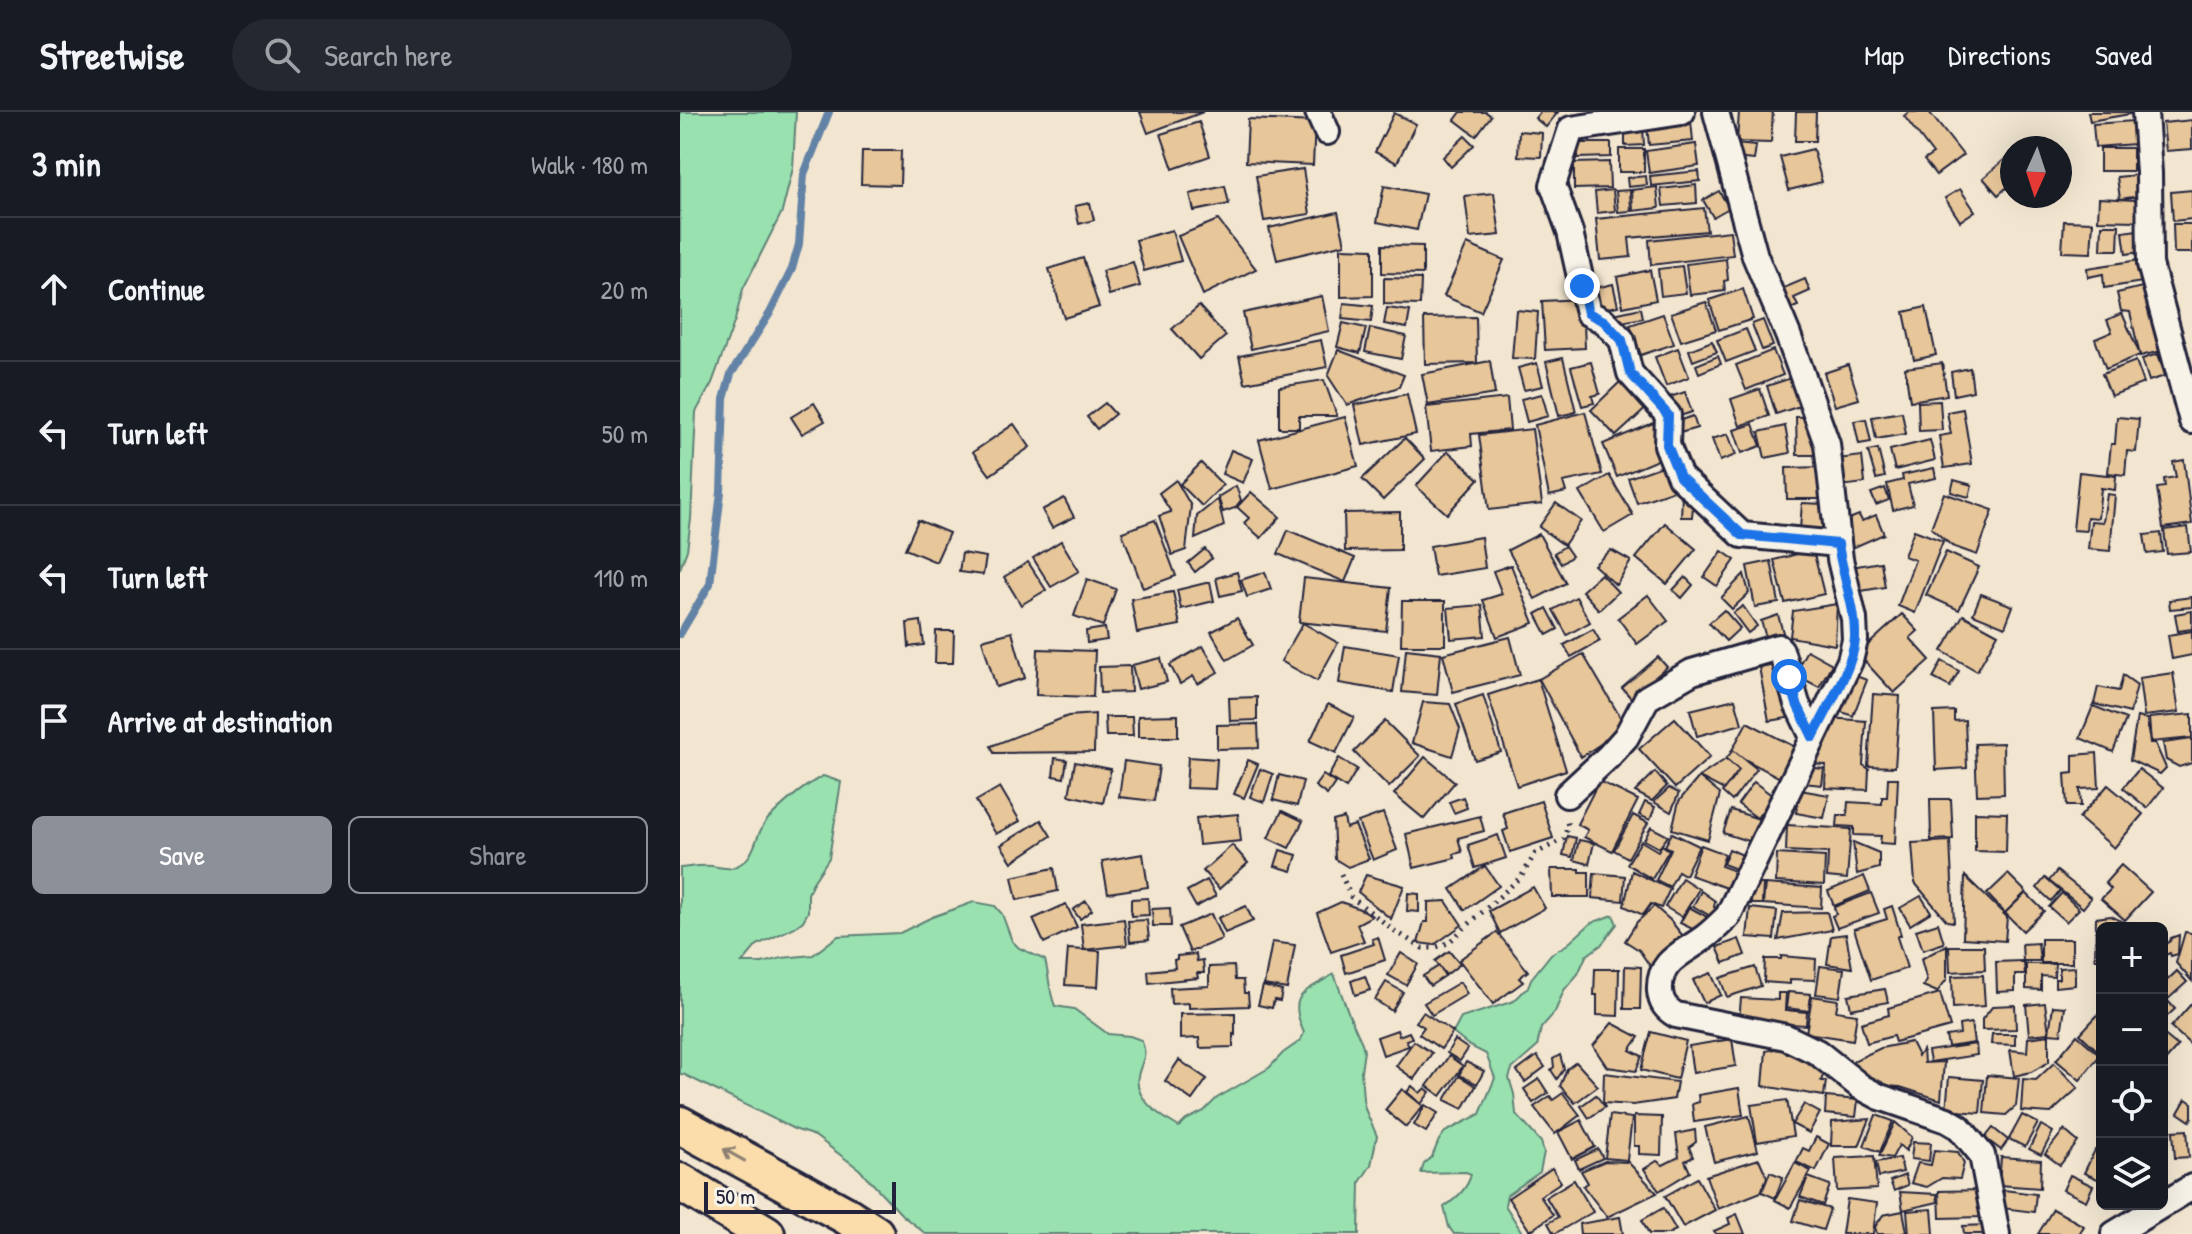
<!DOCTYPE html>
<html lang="en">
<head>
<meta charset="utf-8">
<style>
	:root { --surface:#171b24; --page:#242831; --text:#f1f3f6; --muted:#9ea1a6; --line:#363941; --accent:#8c9099 }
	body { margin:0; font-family:"Patrick Hand",sans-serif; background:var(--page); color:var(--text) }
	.controls { position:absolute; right:24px; bottom:24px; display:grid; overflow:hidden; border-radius:12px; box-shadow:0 8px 32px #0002 }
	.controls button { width:72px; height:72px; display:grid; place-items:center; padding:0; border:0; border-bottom:2px solid var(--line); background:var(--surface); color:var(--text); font:40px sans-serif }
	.compass { position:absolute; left:1320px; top:24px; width:72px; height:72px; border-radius:50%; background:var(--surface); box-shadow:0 8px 32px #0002; rotate:183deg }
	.scale { position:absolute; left:24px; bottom:20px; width:192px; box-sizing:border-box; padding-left:8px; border:4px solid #22223b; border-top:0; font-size:22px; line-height:28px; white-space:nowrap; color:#22223b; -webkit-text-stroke:6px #f7f3e8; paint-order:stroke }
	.stop { position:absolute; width:24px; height:24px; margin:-18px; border:6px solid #1a73e8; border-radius:50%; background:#fff }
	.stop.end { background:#1a73e8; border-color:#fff; box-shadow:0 2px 8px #0008 }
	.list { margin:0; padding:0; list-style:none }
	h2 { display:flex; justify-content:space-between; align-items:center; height:104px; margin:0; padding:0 32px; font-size:34px }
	h2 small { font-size:26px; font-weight:400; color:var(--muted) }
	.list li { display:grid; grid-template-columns:52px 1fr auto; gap:24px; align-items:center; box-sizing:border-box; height:144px; padding:0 32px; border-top:2px solid var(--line) }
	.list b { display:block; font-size:30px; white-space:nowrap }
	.list em { font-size:26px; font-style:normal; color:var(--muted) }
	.actions { display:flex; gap:16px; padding:24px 32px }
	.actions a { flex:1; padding:18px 0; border:2px solid var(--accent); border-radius:12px; text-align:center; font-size:28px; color:var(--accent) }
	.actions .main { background:var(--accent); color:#fff }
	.icon { flex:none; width:44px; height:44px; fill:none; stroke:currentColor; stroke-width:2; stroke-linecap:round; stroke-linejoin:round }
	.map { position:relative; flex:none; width:1512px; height:1122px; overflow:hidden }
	header { display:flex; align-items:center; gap:48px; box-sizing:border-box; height:112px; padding:0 40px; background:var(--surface); border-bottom:2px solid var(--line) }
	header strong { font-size:38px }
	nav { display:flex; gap:44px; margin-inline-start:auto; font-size:28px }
	.search { width:560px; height:72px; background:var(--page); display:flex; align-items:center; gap:20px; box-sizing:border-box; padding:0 28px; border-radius:44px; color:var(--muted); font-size:30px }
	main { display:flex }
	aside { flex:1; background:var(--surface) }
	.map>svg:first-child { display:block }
	.green { fill:#99e2b0; stroke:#5e8276; stroke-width:2 }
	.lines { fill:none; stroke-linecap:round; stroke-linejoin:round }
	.stream { stroke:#6483a6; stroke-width:8 }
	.building { fill:#e7c699; stroke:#22223b; stroke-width:2 }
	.minor-casing { stroke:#22223b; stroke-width:30 }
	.primary-casing { stroke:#22223b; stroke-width:42 }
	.path { stroke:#22223b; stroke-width:5; stroke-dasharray:2 6; stroke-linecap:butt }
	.minor { stroke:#f7f3e8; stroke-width:24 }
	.primary { stroke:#faddab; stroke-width:36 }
	.oneway { stroke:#8e8073 }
	.route { stroke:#1a73e8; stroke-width:10 }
</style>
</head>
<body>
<header>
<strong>Streetwise</strong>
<div class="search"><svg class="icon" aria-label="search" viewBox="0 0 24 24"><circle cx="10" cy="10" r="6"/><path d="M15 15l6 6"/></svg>Search here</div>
<nav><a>Map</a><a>Directions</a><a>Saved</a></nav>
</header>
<main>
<aside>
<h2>3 min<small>Walk · 180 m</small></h2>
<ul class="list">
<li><svg class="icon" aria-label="ahead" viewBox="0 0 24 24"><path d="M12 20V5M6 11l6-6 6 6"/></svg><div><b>Continue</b></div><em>20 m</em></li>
<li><svg class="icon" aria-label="left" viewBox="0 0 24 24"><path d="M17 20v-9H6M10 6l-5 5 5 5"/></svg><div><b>Turn left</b></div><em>50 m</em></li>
<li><svg class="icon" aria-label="left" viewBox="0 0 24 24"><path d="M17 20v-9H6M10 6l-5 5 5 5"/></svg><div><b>Turn left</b></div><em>110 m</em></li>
<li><svg class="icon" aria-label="arrive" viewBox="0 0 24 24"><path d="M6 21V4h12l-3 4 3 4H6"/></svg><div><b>Arrive at destination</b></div></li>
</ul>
<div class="actions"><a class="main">Save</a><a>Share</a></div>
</aside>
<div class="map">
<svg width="1512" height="1122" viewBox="0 0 1512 1122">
	<rect width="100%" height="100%" fill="#f2e6d0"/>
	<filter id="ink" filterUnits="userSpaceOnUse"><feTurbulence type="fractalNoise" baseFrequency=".0125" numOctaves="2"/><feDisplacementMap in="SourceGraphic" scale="16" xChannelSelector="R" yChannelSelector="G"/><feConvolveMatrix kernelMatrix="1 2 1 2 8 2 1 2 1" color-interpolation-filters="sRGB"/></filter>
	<g filter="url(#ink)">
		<g class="green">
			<polygon points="0,0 116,0 113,56 102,100 63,177 55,208 32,271 16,300 11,407 7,438 0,457"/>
			<path d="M 143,664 L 161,670 L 149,746 L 132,772 L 128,782 L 128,800 L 123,809 L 115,815 L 77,833 L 62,851 L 82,851 L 102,846 L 133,843 L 158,824 L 220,821 L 252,805 L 294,790 L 315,794 L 322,802 L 332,829 L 339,836 L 365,848 C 369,863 369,880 375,894 L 394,897 L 428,922 L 450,924 L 461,928 C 469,944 461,949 458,964 C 453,987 482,1005 499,1015 L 506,1008 L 524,999 L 537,986 L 589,956 L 603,941 L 620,929 L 624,921 C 607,881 623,882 654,862 L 670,905 L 682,931 L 684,939 L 681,959 L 683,987 L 685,997 L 697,1024 L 691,1053 L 680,1070 L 679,1122 L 246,1122 L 223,1104 L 179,1057 L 135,1024 L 114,1017 L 5,963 L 0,962 L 0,756 C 10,755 21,753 32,754 C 38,755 45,757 51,756 C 79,748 72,724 88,707 C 103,692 124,674 143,664 Z"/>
			<path d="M 933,803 L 937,812 L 921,833 L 906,844 L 898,862 L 884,878 L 875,900 L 861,916 L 857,935 L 832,957 L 829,966 L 834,982 L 836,1002 L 861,1030 L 864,1040 L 860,1060 L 827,1083 L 825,1093 L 843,1122 L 774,1122 L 769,1115 L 764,1095 C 776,1087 788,1077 791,1062 L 786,1060 L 741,1061 L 744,1052 L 752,1045 L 759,1028 L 765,1020 L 800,1002 L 815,966 L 806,942 L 788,933 L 773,921 L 781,906 L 834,889 L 848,875 L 851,867 L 871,842 L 888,832 L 911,811 Z"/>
		</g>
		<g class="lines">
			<polyline class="stream" points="0,522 30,472 41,380 44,287 51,262 90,201 112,157 119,132 124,62 149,0"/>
		</g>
		<g class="building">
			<polygon points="460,0 523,0 468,21"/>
			<polygon points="781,0 806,0 811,4 796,24 775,8"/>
			<polygon points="860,0 878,0 866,15 855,6"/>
			<polygon points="1059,0 1093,0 1091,31 1057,30"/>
			<polygon points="1116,0 1136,0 1135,29 1115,29"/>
			<polygon points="1229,0 1249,0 1283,43 1256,63 1244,48 1253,42 1224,4"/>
			<polygon points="1408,0 1454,0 1455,1 1410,9"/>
			<polygon points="714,1 736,12 717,51 695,40"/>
			<polygon points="568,7 635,10 633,53 566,50"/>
			<polygon points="1512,8 1512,37 1486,39 1483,11"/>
			<polygon points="1011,9 1013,29 969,33 967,14"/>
			<polygon points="1453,9 1455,32 1415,35 1413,12"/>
			<polygon points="519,10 530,44 493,57 481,22"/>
			<polygon points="963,16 964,33 945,34 945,17"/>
			<polygon points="839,19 862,21 861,45 838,44"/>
			<polygon points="785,24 794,33 771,55 763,45"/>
			<polygon points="898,31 931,31 931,45 898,46"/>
			<polygon points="1016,32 1019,54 969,61 966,39"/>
			<polygon points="1055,32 1076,34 1074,48 1054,46"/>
			<rect x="1420" y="36" width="33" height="23"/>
			<rect x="939" y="37" width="25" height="23"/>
			<polygon points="1133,37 1142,70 1109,78 1100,45"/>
			<polygon points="182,39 221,39 220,73 181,72"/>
			<polygon points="1332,41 1332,71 1318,83 1303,66"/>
			<polygon points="929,50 930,76 894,77 894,51"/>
			<polygon points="623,57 630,102 584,109 576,64"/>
			<polygon points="1019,59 1020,69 971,74 970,64"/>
			<polygon points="1457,63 1460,84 1440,87 1437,65"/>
			<polygon points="966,64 967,73 948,75 947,66"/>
			<polygon points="1016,73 1017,91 983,94 981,77"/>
			<polygon points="545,74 549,92 514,99 510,82"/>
			<polygon points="704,74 745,82 737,118 697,110"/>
			<polygon points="977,75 979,96 953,99 952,78"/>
			<polygon points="1280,77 1295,99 1280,109 1265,86"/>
			<polygon points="933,78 935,99 917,101 915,80"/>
			<polygon points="950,78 951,99 938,100 936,79"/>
			<polygon points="1512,78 1512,107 1493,109 1491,80"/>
			<polygon points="1039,79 1049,96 1033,105 1023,88"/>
			<polygon points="814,81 820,123 790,126 785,84"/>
			<polygon points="1419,86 1456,88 1456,109 1418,108"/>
			<polygon points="410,91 414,108 399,112 395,94"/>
			<polygon points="1024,96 1027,119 949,126 951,145 920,148 916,107"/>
			<polygon points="658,100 665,132 597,148 589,116"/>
			<polygon points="538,108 576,157 523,183 498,124"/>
			<polygon points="1384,109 1413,110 1411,141 1382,140"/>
			<polygon points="1493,112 1512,112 1512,141 1494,141"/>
			<polygon points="1422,113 1439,113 1438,138 1421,138"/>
			<polygon points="1464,117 1467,139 1446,142 1443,120"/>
			<polygon points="492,118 501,149 464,159 456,128"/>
			<polygon points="1050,119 1053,143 971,153 969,128"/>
			<polygon points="787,132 824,148 801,200 764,184"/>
			<polygon points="702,133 743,134 743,162 702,161"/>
			<polygon points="661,136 693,137 693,184 661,185"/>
			<polygon points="403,146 419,195 384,206 369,157"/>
			<polygon points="1046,147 1048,168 1044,169 1045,179 1010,183 1006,152"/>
			<polygon points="1466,147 1469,169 1424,176 1423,162 1408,165 1407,156"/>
			<polygon points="453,150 460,174 429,183 422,159"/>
			<polygon points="1002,154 1006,181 981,184 978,157"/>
			<polygon points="970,158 976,188 943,195 937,165"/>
			<polygon points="704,166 741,167 740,193 704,192"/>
			<polygon points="1125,167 1130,179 1114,186 1118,194 1108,198 1099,178"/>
			<polygon points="933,172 938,194 912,199 908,178"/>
			<polygon points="1471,173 1482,239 1460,244 1450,200 1441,199 1437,181"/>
			<polygon points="1063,177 1073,207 1039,218 1029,188"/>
			<polygon points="642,184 649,219 571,237 563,201"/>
			<polygon points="903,187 905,236 865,238 862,189"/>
			<polygon points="1026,190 1036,218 1001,229 991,201"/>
			<polygon points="664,191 693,194 691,210 662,207"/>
			<polygon points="519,194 546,224 519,247 492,217"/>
			<polygon points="1246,195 1256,243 1234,248 1224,200"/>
			<polygon points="707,196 730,199 727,216 704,212"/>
			<polygon points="961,196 963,206 931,212 929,203"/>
			<polygon points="836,198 858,200 855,247 832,246"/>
			<polygon points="1442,201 1460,243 1426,257 1415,227 1432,220 1427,208"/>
			<polygon points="983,202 994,232 961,243 950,213"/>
			<polygon points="796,205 797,251 745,252 744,206"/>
			<polygon points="1083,208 1093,234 1082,238 1072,212"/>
			<polygon points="663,211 686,216 680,241 657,235"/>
			<polygon points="690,216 726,224 721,247 685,240"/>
			<polygon points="1066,217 1075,239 1046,250 1037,228"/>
			<polygon points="641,228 647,255 565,271 559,244"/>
			<polygon points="1032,229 1037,240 1013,249 1009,238"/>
			<polygon points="998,236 1009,265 986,274 975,245"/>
			<polygon points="658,238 724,263 719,275 667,293 648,264"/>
			<polygon points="1093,238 1103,263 1066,278 1056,253"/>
			<polygon points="1478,242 1485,264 1469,269 1462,247"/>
			<polygon points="1038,244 1041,252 1019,261 1016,253"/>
			<polygon points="883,246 896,300 879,304 866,250"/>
			<polygon points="810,249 815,282 748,293 742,262"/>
			<polygon points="1456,249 1464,271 1431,284 1422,262"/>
			<polygon points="911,250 920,282 912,284 914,291 902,294 891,255"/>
			<polygon points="857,251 863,274 844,278 838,256"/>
			<polygon points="1262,251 1267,283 1230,289 1225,256"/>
			<polygon points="1168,253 1179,287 1155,294 1144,261"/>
			<polygon points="1290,256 1293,279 1274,283 1271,260"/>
			<polygon points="945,265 971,292 936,324 911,298"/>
			<polygon points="1111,266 1120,294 1096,302 1087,274"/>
			<polygon points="644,268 657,304 619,304 619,316 599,316 599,275"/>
			<polygon points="1080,277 1089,304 1060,314 1051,287"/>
			<polygon points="1005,280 1012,300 994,306 987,286"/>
			<polygon points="727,282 736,322 683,333 674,293"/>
			<polygon points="862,282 868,304 847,310 841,287"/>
			<polygon points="827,286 830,318 791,322 792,334 751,339 746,295"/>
			<polygon points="1260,289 1262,318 1239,319 1238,290"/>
			<polygon points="134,291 145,309 122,322 111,305"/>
			<polygon points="425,291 435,302 417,317 407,305"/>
			<polygon points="1283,297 1292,352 1264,356 1259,324 1271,322 1267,300"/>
			<polygon points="905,300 922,362 883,370 886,380 869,384 855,313"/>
			<polygon points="1222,300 1226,322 1196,327 1192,305"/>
			<polygon points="1013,304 1017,316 1000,321 995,310"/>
			<polygon points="1134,304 1135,343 1117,343 1116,305"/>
			<polygon points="665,305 678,354 592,377 579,328"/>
			<polygon points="1437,305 1459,307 1456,340 1447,339 1445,363 1428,361 1431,332 1435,332"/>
			<polygon points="1186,307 1191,330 1179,332 1174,309"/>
			<polygon points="973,311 987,344 937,365 923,332"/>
			<polygon points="334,312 350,335 310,363 293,340"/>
			<polygon points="1073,312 1081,334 1062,341 1054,318"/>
			<polygon points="1105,314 1110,341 1085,346 1079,320"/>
			<polygon points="852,317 862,392 809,398 799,323"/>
			<polygon points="1048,322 1056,343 1040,349 1032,327"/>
			<polygon points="725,326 745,347 703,388 682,367"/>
			<polygon points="1250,328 1255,348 1215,358 1210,338"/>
			<polygon points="1198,337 1205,365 1196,367 1188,339"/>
			<polygon points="551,338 573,347 563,371 542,362"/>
			<polygon points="768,339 799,367 767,402 736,374"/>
			<polygon points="1182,344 1185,371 1161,374 1157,347"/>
			<polygon points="1504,348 1512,412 1483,416 1477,376 1485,375 1484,367 1496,365 1493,350"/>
			<polygon points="521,351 543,373 522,394 500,372"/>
			<polygon points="991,351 1000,376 957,391 948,366"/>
			<polygon points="1143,355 1143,387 1107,387 1106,356"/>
			<polygon points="1254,356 1256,366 1228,372 1233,393 1213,398 1207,372 1223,368 1222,363"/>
			<polygon points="1399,360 1436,364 1435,378 1421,376 1418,406 1407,405 1406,419 1393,418"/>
			<polygon points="929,363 953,403 924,420 900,380"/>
			<polygon points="496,368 511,394 506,438 492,443 479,404 491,400 479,381"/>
			<polygon points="1274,368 1292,373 1289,385 1271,380"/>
			<polygon points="556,374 561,388 555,396 543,400 538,385"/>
			<polygon points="1205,376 1209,388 1196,393 1191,381"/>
			<polygon points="571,380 600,405 581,426 564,411 569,406 557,395"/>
			<polygon points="1264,381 1313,398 1297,443 1272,434 1251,416"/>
			<polygon points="1427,382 1435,383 1430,439 1408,437 1411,409 1423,410"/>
			<polygon points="1002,383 1014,383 1012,405 1001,405"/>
			<polygon points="384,386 394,405 372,416 362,398"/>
			<polygon points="538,387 544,414 515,427 517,404"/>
			<polygon points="876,391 901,409 884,433 859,415"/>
			<polygon points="1122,391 1144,392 1142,418 1120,417"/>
			<polygon points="720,400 720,438 665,439 664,401"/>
			<polygon points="1179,403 1182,409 1196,403 1204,422 1172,436 1169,407"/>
			<polygon points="238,408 269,421 256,450 225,437"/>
			<polygon points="475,408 496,464 463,476 442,420"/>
			<polygon points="985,411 1016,437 987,472 956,446"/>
			<polygon points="1508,415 1511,440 1487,442 1484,418"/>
			<polygon points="608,418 675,446 665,470 598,442"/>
			<polygon points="1234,418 1263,429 1235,501 1218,494 1235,448 1224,444"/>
			<polygon points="1481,421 1483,440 1467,442 1464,423"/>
			<polygon points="859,422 886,471 855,487 828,438"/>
			<polygon points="801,425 805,456 755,464 750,434"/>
			<polygon points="381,429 399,459 371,475 353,446"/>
			<polygon points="885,434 892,444 881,452 874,441"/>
			<polygon points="525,437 532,446 515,460 508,451"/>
			<polygon points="931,438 951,449 936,473 914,453"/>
			<polygon points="1133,438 1144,482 1105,491 1094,448"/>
			<polygon points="1042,439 1055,448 1037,474 1024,465"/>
			<polygon points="1266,440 1299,455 1279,498 1246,483"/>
			<polygon points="282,441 306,445 303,463 279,460"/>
			<polygon points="1091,449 1099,491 1075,495 1067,454"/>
			<polygon points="348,450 366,478 341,493 324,465"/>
			<polygon points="1201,450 1205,475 1175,480 1171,455"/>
			<polygon points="831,453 854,511 817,525 803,488 822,482 813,459"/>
			<polygon points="557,460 562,479 540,484 536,466"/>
			<polygon points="585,460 591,477 567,485 561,468"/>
			<polygon points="921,462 938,480 919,498 902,479"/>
			<polygon points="1064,462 1069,481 1052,497 1041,486"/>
			<polygon points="1005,465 1013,473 1002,486 993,478"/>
			<polygon points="624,466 711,476 706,519 619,510"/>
			<polygon points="407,467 436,477 423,514 394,504"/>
			<polygon points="530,470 534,489 501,497 497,478"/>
			<polygon points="493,480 500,513 457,521 451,487"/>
			<polygon points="1301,482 1333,494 1325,515 1293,502"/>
			<polygon points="968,483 988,509 957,532 938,506"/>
			<polygon points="896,485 910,510 887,523 873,498"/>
			<polygon points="1512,485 1512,495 1490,497 1489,488"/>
			<polygon points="722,489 765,489 765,533 721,533"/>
			<polygon points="1157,492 1155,533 1110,525 1113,499"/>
			<polygon points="802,493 805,524 771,527 768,496"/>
			<polygon points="1063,494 1077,514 1068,521 1053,501"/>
			<polygon points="867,496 878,517 867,523 856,502"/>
			<polygon points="1044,498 1060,516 1046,529 1029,511"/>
			<polygon points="1512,499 1512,517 1498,519 1495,502"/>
			<polygon points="1222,502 1238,519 1230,526 1250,548 1214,581 1178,542"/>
			<polygon points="1098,503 1104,524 1087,529 1081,509"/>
			<polygon points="1283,503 1318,522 1297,559 1262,539"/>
			<polygon points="557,506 573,533 547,548 531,520"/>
			<polygon points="241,509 244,533 229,535 227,511"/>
			<polygon points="623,511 658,531 637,569 601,549"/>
			<polygon points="425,516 427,528 407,531 406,519"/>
			<polygon points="913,517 920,529 891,545 884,533"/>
			<polygon points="256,519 274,519 273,551 255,551"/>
			<polygon points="1512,519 1512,543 1492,547 1488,523"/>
			<polygon points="332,520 345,566 316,575 302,528"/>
			<polygon points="830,525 840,563 773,580 763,542"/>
			<polygon points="523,534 538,560 518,572 513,564 500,572 490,553"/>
			<polygon points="665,534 719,543 713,580 659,571"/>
			<polygon points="358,537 415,539 413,585 356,583"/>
			<polygon points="726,537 761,541 757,583 722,580"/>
			<polygon points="1127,538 1152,552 1139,575 1114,562"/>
			<polygon points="903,542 946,615 901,645 859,567"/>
			<polygon points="978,545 987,555 951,586 942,576"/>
			<polygon points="481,546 487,570 458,577 452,553"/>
			<polygon points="1262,549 1279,559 1270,575 1253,566"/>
			<polygon points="1102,551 1113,605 1089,609 1079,555"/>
			<polygon points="450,554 451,580 420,581 419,555"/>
			<polygon points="1493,561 1499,600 1464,604 1459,566"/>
			<polygon points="1173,563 1187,568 1173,604 1159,599"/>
			<polygon points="1443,563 1457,573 1450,601 1414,592 1418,575 1439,579"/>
			<polygon points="858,567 886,658 837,674 808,583"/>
			<polygon points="1193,582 1220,584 1215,655 1188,654"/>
			<polygon points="803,583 821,640 795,648 776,592"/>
			<polygon points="577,585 577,608 550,609 549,586"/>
			<polygon points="1055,587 1062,612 1017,624 1010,598"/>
			<polygon points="743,590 770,592 780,617 772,644 732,631"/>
			<polygon points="648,592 674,605 656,641 630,629"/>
			<polygon points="1413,594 1446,607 1433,640 1400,626"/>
			<polygon points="1274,599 1274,609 1285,608 1287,656 1256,658 1254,600"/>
			<polygon points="415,602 414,640 314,641 311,634 388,604"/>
			<polygon points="1512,602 1512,626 1471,630 1469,606"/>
			<polygon points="498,603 498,625 458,625 458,604"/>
			<polygon points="425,605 452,605 453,624 426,624"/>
			<polygon points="1457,605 1467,607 1470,631 1475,631 1486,656 1480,662 1450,648"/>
			<polygon points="995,606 1030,645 995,676 959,637"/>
			<polygon points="1150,606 1186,609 1183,653 1189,657 1188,678 1145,676 1146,653 1127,652"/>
			<polygon points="705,609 740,644 709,675 674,640"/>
			<polygon points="1067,610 1119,637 1102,667 1051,640"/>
			<polygon points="578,612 579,636 537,637 537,613"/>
			<polygon points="1512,627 1512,651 1499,655 1486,648 1483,631"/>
			<polygon points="1323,631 1324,682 1297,683 1295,632"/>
			<polygon points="1053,638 1077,657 1052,689 1042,680 1059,658 1046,647"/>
			<polygon points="1417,641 1419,676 1400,677 1401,694 1387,694 1385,662 1393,661 1393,643"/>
			<polygon points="508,645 537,647 535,677 506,676"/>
			<polygon points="745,645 775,670 744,707 714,682"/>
			<polygon points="375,646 387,648 384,666 373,664"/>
			<polygon points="659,646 677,657 666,676 648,665"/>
			<polygon points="1046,647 1059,658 1044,678 1019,665"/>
			<polygon points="568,648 578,652 564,686 554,682"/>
			<polygon points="444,649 479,654 474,689 439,685"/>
			<polygon points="395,650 431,657 423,691 389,683"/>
			<polygon points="1125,655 1144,657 1142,673 1123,671"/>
			<polygon points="580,657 593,662 584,690 570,685"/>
			<polygon points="1459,657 1483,676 1467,696 1443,676"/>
			<polygon points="975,660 987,674 972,689 955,680"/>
			<polygon points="599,663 623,669 617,694 593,688"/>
			<polygon points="643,663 655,671 647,683 635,674"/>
			<polygon points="1019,665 1040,682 1028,728 992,717 999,689"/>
			<polygon points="1208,666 1218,666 1215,732 1200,731 1201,724 1174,723 1174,715 1157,714 1158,703 1167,703 1168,690 1202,692 1202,685 1207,685"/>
			<polygon points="919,669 958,688 932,739 904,725 908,718 897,712"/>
			<polygon points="1074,670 1093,684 1077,706 1058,692"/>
			<polygon points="1428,673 1463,702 1434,736 1399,706"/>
			<polygon points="320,675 340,709 316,722 296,689"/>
			<polygon points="989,676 999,681 991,700 974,690"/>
			<polygon points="1120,678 1149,683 1144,706 1116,701"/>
			<polygon points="783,685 787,696 774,701 769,690"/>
			<polygon points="1250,687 1271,687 1273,727 1251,728"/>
			<polygon points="861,689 873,726 830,740 823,719 828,717 823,701"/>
			<polygon points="965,690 975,695 970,708 959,703"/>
			<polygon points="1051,698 1079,707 1071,730 1043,721"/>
			<polygon points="602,699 623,709 609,736 588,726"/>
			<polygon points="1295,700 1327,701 1326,740 1295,739"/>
			<polygon points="703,701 717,738 693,748 678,710"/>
			<polygon points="558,702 561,729 519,733 516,706"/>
			<polygon points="953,703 968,711 948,746 934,738"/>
			<polygon points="800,704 804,719 778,726 782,740 774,742 775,746 734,756 726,722"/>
			<polygon points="664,706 666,716 675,713 689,747 668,755 655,747 653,709"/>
			<polygon points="361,708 371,724 332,750 321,733"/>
			<polygon points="1107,713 1171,717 1167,767 1147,765 1148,741 1106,739"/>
			<polygon points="971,715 988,724 979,736 964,728"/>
			<polygon points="992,721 1019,734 1005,763 998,759 990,775 976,768 991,737 985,734"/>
			<polygon points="818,723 826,746 795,756 788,733"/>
			<polygon points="887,724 896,726 892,745 883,743"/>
			<polygon points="899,728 914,731 909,752 894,748"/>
			<polygon points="961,729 978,739 982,733 989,738 972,767 947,752"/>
			<polygon points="1270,729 1274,810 1267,809 1235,771 1232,731"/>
			<polygon points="1173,730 1199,741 1199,756 1177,762"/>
			<polygon points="552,733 568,751 539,777 523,759"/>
			<polygon points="1021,733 1045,742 1041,754 1058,760 1052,778 1010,763"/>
			<polygon points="1049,737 1065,744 1059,758 1043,752"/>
			<polygon points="600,738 617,743 612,759 595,754"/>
			<polygon points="463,742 468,775 428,781 422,749"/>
			<polygon points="1097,742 1145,745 1144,773 1096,770"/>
			<polygon points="1441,753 1471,780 1445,808 1421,787 1431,777 1425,771"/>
			<polygon points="805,754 819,774 785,798 771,777"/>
			<polygon points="374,756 378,779 337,788 332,765"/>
			<polygon points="871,757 900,757 900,760 909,760 909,785 872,785"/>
			<polygon points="952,759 990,777 981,796 971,792 963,803 944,794"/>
			<polygon points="1377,759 1411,786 1403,796 1369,769"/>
			<polygon points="914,761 945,764 943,789 912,786"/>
			<polygon points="1328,762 1346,780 1325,801 1307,782"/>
			<polygon points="686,763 724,774 711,807 678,780"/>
			<polygon points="1184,764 1190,779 1154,794 1148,779"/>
			<polygon points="1285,764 1327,805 1325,829 1283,826"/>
			<polygon points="1002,766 1019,777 1002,805 985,795"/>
			<polygon points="1365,766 1380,779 1371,789 1357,776"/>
			<polygon points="527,768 536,784 516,795 507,779"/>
			<polygon points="1072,772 1083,772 1082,792 1071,792"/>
			<polygon points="1085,772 1142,776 1141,796 1083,792"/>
			<polygon points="853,775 865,796 820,821 809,799"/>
			<polygon points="1021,779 1035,789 1034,795 1039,797 1034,806 1013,794"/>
			<polygon points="728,781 739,782 739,800 727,799"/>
			<polygon points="1191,781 1199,801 1157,816 1152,804 1156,802 1154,795"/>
			<polygon points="1346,781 1364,799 1343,819 1325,801"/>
			<polygon points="1382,781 1399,797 1386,810 1369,795"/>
			<polygon points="1241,784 1251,800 1230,813 1220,796"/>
			<polygon points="468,786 469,803 451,804 451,787"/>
			<polygon points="406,789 412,798 400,807 393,798"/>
			<polygon points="766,789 782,813 754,833 738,831 744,810 748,810 748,790"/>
			<polygon points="661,790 685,799 692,804 677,812 684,829 651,840 637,801"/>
			<polygon points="386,792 397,815 364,831 353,807"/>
			<polygon points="566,794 573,809 545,821 538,806"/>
			<polygon points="974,794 990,808 1007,829 985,848 970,854 959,838 945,829 957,810"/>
			<polygon points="1212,794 1221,823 1217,825 1227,856 1191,868 1174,817 1207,807 1204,797"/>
			<polygon points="1009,795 1031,807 1023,822 1000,811"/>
			<polygon points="490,796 491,814 473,814 472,797"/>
			<polygon points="1070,796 1097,799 1094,827 1067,825"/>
			<polygon points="1147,800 1152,818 1098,828 1103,801"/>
			<polygon points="531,802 542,827 510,840 499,815"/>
			<polygon points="1431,804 1443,810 1445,816 1422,816 1422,847 1415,847 1416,806"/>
			<polygon points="444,807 447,833 404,838 401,812"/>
			<polygon points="467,808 469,828 450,830 448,809"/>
			<polygon points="1258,811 1264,831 1243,838 1236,818"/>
			<polygon points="817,820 848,859 839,866 843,870 813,892 779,848"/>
			<polygon points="1505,820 1512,821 1512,869 1496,851"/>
			<polygon points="1166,822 1172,856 1147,852 1151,824"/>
			<polygon points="1499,823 1498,842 1491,844 1490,841 1482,844 1482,834 1490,829 1491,826"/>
			<polygon points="698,825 705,848 666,861 661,843 694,832 692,827"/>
			<polygon points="1059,827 1065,843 1044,851 1037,835"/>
			<rect x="1361" y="827" width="31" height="24"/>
			<polygon points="592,830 615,833 607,877 584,873"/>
			<polygon points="1358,831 1360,849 1343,849 1342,832"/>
			<polygon points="1267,833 1267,867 1257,880 1243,874 1247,869 1241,847"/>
			<polygon points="1269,834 1304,834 1305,858 1270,860"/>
			<polygon points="388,837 420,839 418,875 385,873"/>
			<polygon points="769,839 780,852 766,863 755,849"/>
			<polygon points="721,841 738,852 726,873 708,863"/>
			<polygon points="516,842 517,849 523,848 524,861 517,861 518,866 469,871 468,859 495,856 494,848 497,847 497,844"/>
			<polygon points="1101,844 1136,847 1135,868 1110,867 1110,872 1084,870 1085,847 1101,847"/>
			<polygon points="1341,849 1341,851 1344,851 1345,863 1335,863 1335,879 1317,880 1316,850"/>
			<polygon points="1346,852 1375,852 1374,865 1361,864 1361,878 1346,877"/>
			<polygon points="554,854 555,868 563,868 564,881 568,881 569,894 509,896 509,891 491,892 490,876 529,874 529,855"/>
			<polygon points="759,854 765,864 750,874 743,864"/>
			<polygon points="945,854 961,855 960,897 944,897"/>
			<polygon points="1140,854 1164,857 1160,885 1136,882"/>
			<polygon points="1075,855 1081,874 1047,885 1040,866"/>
			<polygon points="1395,855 1395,873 1375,875 1375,867 1379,867 1379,856"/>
			<polygon points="915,857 939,857 938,904 917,903 917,883 914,883"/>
			<polygon points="1497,859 1507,870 1487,888 1495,897 1484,907 1482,905 1482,873"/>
			<polygon points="1031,861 1041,883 1024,891 1013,868"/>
			<polygon points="1303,863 1305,894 1273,896 1272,864"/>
			<polygon points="685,864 690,878 675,883 671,869"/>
			<polygon points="706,870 723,880 712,899 695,888"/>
			<polygon points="780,870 787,882 752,903 744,891"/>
			<polygon points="583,874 602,879 600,889 594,888 592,896 578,893"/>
			<polygon points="1205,877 1208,890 1171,897 1168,883"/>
			<polygon points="1108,880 1131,882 1129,899 1106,896"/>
			<polygon points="1098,881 1106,881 1105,898 1127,900 1126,913 1059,909 1061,886 1098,888"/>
			<polygon points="1260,881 1270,915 1215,930 1213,924 1187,931 1181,911 1209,903 1208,896"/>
			<polygon points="1132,884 1158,888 1156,899 1177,902 1173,928 1126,921"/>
			<polygon points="1365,891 1369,921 1349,923 1346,893"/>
			<polygon points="1512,891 1512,932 1511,933 1491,915"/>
			<polygon points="1335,893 1336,917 1302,918 1302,907 1313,894"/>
			<polygon points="1373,894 1385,895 1381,922 1369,921"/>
			<polygon points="1422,898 1422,935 1418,939 1400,922"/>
			<polygon points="743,900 773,920 761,937 739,922 744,915 736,910"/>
			<polygon points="555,901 555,923 553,922 553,935 520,936 519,926 500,927 500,902"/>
			<polygon points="932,911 959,925 950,938 962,944 956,959 927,955 913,934"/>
			<polygon points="1291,911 1294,931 1268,935 1266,924 1280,922 1279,913"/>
			<polygon points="717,918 719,924 729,920 732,926 726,928 729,934 703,943 697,925"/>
			<polygon points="971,920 1006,929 997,967 961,958"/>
			<polygon points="1482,921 1498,934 1482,952"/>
			<polygon points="1312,922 1335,922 1335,933 1311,932"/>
			<polygon points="1369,923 1369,950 1351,960 1334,964 1330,938 1347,940 1348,926"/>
			<polygon points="1397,923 1420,943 1400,968 1376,948"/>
			<polygon points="1052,927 1056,954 1013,961 1009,934"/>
			<polygon points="775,928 788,937 780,949 767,941"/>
			<polygon points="734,929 752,941 734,967 716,954"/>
			<polygon points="1231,930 1238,944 1243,938 1244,951 1264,950 1261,988 1220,975 1188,973 1175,963 1173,949 1201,936"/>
			<polygon points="1296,932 1297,943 1250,950 1248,939"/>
			<polygon points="1102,935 1145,958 1141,969 1146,969 1144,984 1083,974 1086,939"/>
			<polygon points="880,943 884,957 877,967 871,958 874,955 873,947"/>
			<polygon points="769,944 783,954 761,984 747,974"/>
			<polygon points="857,944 865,955 845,970 837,959"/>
			<polygon points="499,948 527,967 512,988 485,969"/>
			<polygon points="786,950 804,959 797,972 779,963"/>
			<polygon points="896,950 918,974 895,991 880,974 887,957"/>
			<polygon points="1374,951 1398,976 1371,1001 1341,999 1343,967 1356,968"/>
			<polygon points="924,961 997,970 994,987 953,993 923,991"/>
			<polygon points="1307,963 1339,966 1336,994 1326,1003 1304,1001"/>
			<polygon points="779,964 796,974 783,997 765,988"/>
			<polygon points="1269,965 1303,968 1300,1001 1266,998"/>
			<polygon points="859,967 868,981 853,991 844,977"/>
			<polygon points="732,974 740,981 745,976 750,980 741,992 727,980"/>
			<polygon points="1059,976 1063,1003 1014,1010 1012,992 1019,990 1018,983"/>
			<polygon points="722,977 743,994 726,1015 705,998"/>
			<polygon points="883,981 900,1003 875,1022 854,995 870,984 873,988"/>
			<polygon points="916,983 925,995 909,1006 901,994"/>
			<polygon points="1146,985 1178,988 1176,1005 1145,1002"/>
			<polygon points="1506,987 1512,991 1512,1005 1510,1009 1498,1001"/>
			<polygon points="1107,988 1113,1024 1077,1030 1071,993"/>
			<polygon points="1124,992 1140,1001 1129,1021 1112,1012"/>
			<polygon points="745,993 758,1001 746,1020 734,1013"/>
			<polygon points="930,1003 952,1006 947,1048 925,1046"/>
			<polygon points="1196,1003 1213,1009 1200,1040 1184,1034"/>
			<polygon points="1342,1003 1358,1011 1345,1035 1329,1027"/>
			<polygon points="954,1004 982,1005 981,1043 959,1042 959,1034 954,1034"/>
			<polygon points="1069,1004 1078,1039 1034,1050 1025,1015"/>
			<polygon points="1190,1007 1179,1034 1151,1034 1152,1010"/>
			<polygon points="901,1008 915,1035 892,1047 878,1020"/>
			<polygon points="1215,1010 1232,1025 1226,1039 1219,1033 1212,1046 1199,1044"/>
			<polygon points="1361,1013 1373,1020 1361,1043 1349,1037"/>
			<polygon points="1313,1016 1328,1028 1321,1038 1305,1026"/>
			<polygon points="1015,1018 1016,1030 1009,1035 1013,1045 1005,1049 1010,1060 979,1079 964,1057 977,1049 983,1053 999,1045 996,1022"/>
			<polygon points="1384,1018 1398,1030 1380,1053 1365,1042"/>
			<polygon points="1507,1018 1509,1045 1495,1046 1493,1019"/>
			<polygon points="1136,1025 1149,1032 1136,1059 1116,1050 1123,1036 1129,1039"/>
			<polygon points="1233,1030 1251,1031 1249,1049 1231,1047"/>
			<polygon points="918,1037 923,1046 899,1057 895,1048"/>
			<polygon points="1254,1038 1278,1040 1284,1051 1280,1067 1262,1066 1247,1075 1231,1071 1238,1051 1251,1053"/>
			<polygon points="1415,1038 1422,1041 1422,1069 1404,1061"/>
			<polygon points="1194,1044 1197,1077 1157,1079 1155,1046"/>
			<polygon points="1321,1045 1361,1048 1360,1076 1319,1073"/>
			<polygon points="1220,1046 1223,1060 1199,1065 1196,1050"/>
			<polygon points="1079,1047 1087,1065 1081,1080 1038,1097 1026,1064"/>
			<polygon points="925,1049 948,1050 977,1081 927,1105 903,1074 908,1071 901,1059"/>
			<polygon points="1115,1051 1131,1059 1110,1096 1095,1088"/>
			<polygon points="872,1056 881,1070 860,1084 873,1103 850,1119 828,1086"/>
			<polygon points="1090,1060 1103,1065 1095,1086 1082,1080"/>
			<polygon points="1225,1063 1228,1073 1214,1079 1210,1069"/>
			<polygon points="1390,1063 1413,1074 1406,1089 1383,1078"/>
			<polygon points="1128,1065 1150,1073 1143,1093 1120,1085"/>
			<polygon points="1017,1066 1035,1098 1003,1115 985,1084"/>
			<polygon points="894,1068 913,1100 874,1122 868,1111 878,1105 866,1085"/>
			<polygon points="1303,1078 1303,1105 1260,1106 1259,1079"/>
			<polygon points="1324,1078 1356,1082 1354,1100 1322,1096"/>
			<polygon points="1220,1080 1257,1082 1258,1090 1223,1098"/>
			<polygon points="1167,1087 1197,1091 1193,1122 1162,1122"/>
			<polygon points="1120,1088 1150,1097 1143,1118 1113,1109"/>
			<polygon points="983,1096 996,1118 988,1122 969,1122 962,1108"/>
			<polygon points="1252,1097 1254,1122 1229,1122 1227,1099"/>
			<polygon points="1373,1097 1404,1114 1399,1122 1358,1122"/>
			<polygon points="1223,1099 1227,1120 1219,1122 1197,1122 1195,1115 1203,1103"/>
			<polygon points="1057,1102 1065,1122 1036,1122 1034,1119 1050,1112 1048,1106"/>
			<polygon points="940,1105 943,1122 900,1122 899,1112"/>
			<polygon points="1307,1113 1308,1122 1284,1122 1283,1114"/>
		</g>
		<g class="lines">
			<g class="minor-casing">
				<g id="minor">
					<polyline points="638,0 647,20"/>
					<polyline points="1002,0 891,17 873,73 890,120 908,201 924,209 942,228 950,261 988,303 987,333 1000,365 1062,423 1158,432"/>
					<path d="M 1036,0 L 1075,144 L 1108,223 L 1147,332 L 1160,447 L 1174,507 L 1175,528 L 1170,549 L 1048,804 C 1041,811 1033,819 1025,825 C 1004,841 978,848 980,879 C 981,891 986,897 996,903 L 1106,925 L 1137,940 L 1181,975 L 1200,985 L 1267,1008 L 1279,1015 L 1302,1043 L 1317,1122"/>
					<polyline points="1465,0 1469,61 1470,152 1512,309"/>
					<polyline points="887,683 929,644 946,625 967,586 1012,560 1098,535 1101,538 1117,592 1133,625"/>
					<polyline points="1434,1122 1512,1075"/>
				</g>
			</g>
			<g class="primary-casing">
				<g id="primary">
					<polyline points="0,1013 167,1104 195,1122"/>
					<polyline points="0,1070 86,1122"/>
				</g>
			</g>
			<polyline class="path" points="661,762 671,785 715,819 742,836 754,836 768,831 841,765 855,742 883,727 888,714 886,706"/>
			<use href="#minor" class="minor"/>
			<use href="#primary" class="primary"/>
		</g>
		<defs><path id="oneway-shaft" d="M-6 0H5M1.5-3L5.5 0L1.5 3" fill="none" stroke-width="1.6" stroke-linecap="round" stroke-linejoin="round" transform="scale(2)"/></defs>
		<use class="oneway" href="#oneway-shaft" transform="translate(54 1043) rotate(-151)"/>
	</g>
	<g class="lines" filter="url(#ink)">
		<path class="route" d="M 902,174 L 908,201 L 924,209 L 942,228 L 950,261 L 988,303 L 987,333 L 1000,365 L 1062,423 L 1158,432 C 1162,463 1176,494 1175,526 C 1174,553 1146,599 1133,625 L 1117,592 L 1109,565"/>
	</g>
</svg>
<div class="controls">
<button>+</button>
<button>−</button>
<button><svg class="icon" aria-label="locate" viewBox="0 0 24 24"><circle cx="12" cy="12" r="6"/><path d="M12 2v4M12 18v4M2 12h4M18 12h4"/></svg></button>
<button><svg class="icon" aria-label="layers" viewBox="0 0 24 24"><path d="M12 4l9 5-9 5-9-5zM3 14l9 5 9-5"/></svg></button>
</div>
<svg class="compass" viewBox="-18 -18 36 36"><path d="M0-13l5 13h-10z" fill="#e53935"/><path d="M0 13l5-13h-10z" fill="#9ea1a6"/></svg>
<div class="scale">50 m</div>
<div class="stop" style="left:1109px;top:565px"></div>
<div class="stop end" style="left:902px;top:174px"></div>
</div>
</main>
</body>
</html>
